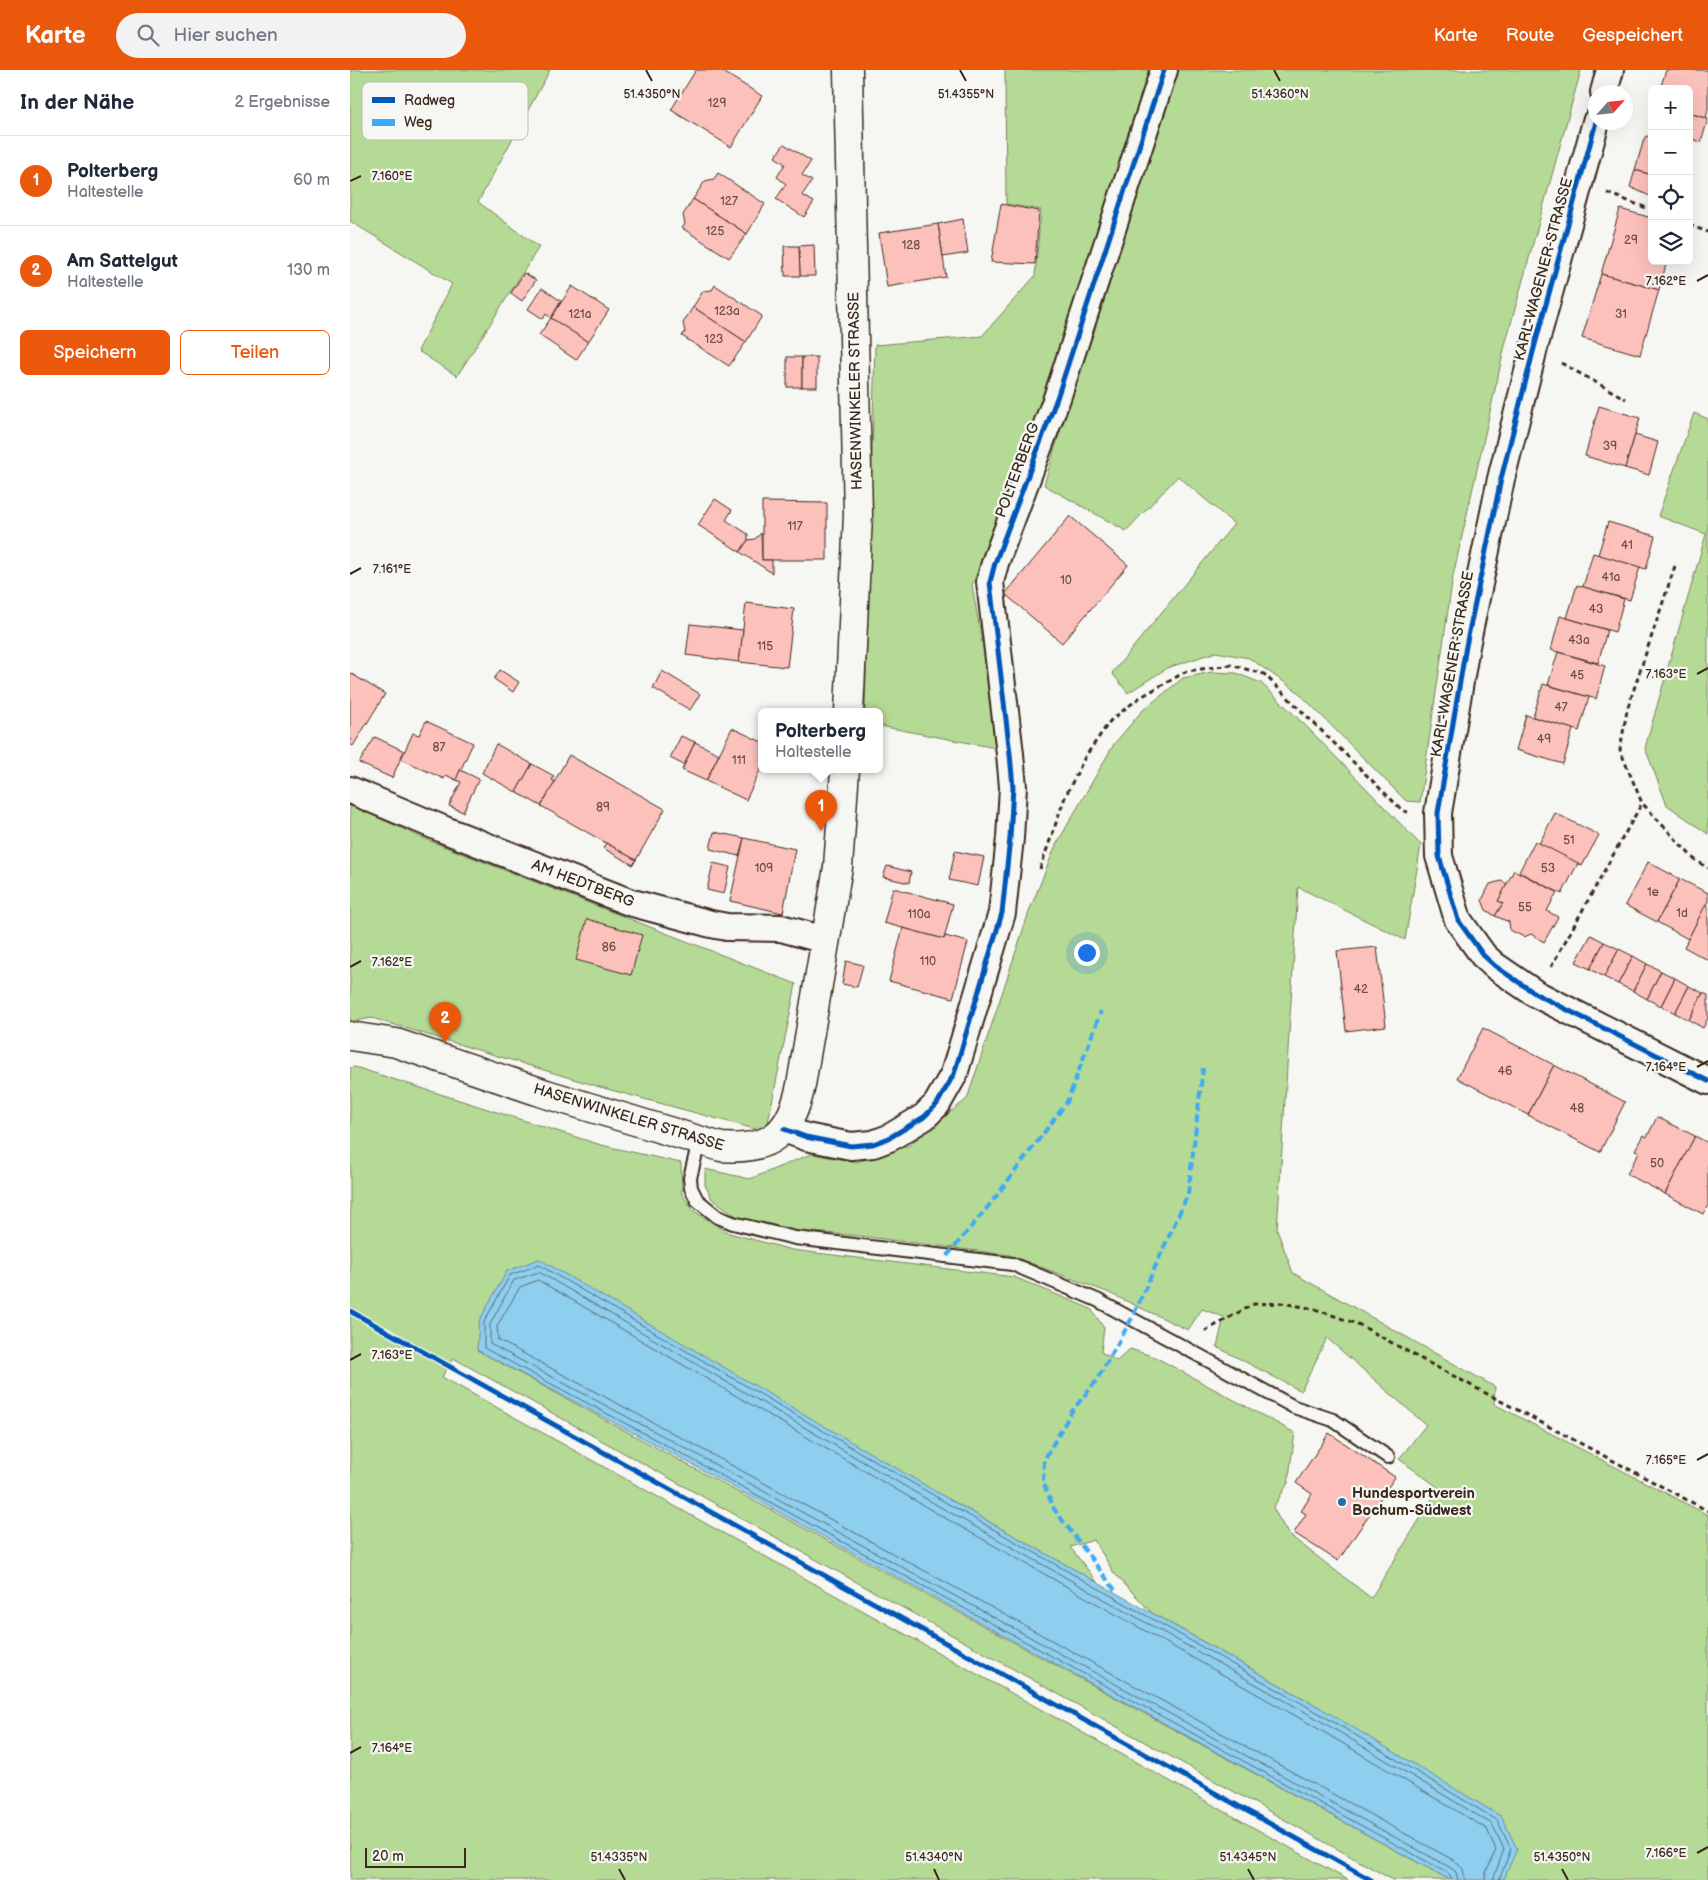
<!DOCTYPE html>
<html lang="de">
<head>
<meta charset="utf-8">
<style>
	:root { --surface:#fff; --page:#f2f2f3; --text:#1f2937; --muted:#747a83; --line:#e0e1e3; --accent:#ea580c }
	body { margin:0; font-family:"Balsamiq Sans",sans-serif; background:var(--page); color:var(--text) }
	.controls { position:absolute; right:15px; top:15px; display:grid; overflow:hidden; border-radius:8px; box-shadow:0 5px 20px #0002 }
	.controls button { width:45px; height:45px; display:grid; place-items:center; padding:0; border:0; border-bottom:1px solid var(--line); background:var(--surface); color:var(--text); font:25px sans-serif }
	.compass { position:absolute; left:1238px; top:15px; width:45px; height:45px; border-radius:50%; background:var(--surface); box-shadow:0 5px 20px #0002; rotate:63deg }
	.scale { position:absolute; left:15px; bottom:12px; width:101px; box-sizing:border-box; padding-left:5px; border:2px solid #3b2a1e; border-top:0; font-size:14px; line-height:18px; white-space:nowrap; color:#3b2a1e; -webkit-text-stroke:4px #f6f6f2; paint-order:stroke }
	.you { position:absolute; left:736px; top:882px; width:18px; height:18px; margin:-12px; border:4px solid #fff; border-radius:50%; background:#1a73e8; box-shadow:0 0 0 8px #1a73e833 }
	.badge { display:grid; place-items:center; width:32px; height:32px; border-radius:50%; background:var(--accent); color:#fff; font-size:16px; font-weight:700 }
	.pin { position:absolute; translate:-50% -41px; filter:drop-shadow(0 1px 2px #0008) }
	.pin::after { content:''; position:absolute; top:26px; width:18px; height:15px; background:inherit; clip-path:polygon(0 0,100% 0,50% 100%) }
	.popup { position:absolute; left:408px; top:638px; width:125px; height:65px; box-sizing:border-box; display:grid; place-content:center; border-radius:8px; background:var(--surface); filter:drop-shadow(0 1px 4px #0005); font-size:16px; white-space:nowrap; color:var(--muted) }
	.popup b { font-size:19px; color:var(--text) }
	.popup::after { content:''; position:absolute; left:50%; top:100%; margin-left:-10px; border:10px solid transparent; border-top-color:var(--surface) }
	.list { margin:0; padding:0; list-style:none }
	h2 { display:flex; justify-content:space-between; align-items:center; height:65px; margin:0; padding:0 20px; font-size:21px }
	h2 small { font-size:16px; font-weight:400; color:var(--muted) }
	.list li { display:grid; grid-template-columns:32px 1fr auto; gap:15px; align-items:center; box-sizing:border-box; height:90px; padding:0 20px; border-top:1px solid var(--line) }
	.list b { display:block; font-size:19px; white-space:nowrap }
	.list p { margin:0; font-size:16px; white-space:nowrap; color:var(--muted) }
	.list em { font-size:16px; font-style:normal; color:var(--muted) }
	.actions { display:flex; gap:10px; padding:15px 20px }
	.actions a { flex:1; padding:11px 0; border:1px solid var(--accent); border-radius:8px; text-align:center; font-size:18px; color:var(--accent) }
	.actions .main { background:var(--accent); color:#fff }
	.icon { flex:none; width:28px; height:28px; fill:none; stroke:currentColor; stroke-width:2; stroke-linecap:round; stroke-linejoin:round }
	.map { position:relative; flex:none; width:1358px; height:1810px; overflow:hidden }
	header { display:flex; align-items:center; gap:30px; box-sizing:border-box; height:70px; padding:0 25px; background:var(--accent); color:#fff }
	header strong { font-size:24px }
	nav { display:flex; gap:28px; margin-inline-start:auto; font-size:18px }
	.search { width:350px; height:45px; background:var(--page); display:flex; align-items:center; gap:12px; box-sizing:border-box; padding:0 18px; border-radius:28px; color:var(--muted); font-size:19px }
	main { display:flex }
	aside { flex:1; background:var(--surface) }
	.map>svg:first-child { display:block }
	.green { fill:#b5da95; stroke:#78825a }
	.water { fill:#8eceef; stroke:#6d8c9b }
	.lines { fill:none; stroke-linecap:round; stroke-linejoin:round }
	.shore { stroke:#5c6c72; stroke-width:1 }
	.building { fill:#fdc1bc; stroke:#3b2a1e }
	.service-casing { stroke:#3b2a1e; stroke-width:16 }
	.minor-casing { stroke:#3b2a1e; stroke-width:30 }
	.tertiary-casing { stroke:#3b2a1e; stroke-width:31 }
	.path { stroke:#3b2a1e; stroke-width:3; stroke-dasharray:5 4; stroke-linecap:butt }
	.service { stroke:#f6f6f2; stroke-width:12 }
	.minor { stroke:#f6f6f2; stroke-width:26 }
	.tertiary { stroke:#f6f6f2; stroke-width:28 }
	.quiet { stroke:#3fa9f5; stroke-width:4; stroke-dasharray:8 4; stroke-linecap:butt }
	.cycleway-casing { stroke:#f6f6f2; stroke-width:8 }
	.cycleway { stroke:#0057b8; stroke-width:5 }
	.ticks { fill:none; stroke:#3b2a1e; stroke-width:2 }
	.poi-dot { fill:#1f6fb2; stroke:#f6f6f2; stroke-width:2 }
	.labels { text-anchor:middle; stroke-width:4.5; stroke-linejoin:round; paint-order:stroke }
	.number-label { font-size:12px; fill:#6c5046 }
	.street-label { font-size:15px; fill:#3b2a1e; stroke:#f6f6f2 }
	.poi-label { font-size:15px; font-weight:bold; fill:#3b2a1e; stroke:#f6f6f2; text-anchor:start }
	.key { fill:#f6f6f2; stroke:#beb9b2; stroke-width:1 }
	.key-label { font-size:14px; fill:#3b2a1e }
	.ticks-label { font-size:12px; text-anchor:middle; fill:#3b2a1e; stroke:#f6f6f2; stroke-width:4.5; stroke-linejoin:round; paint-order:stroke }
</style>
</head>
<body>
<header>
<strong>Karte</strong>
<div class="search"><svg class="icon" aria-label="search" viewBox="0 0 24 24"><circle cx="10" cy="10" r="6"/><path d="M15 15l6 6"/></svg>Hier suchen</div>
<nav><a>Karte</a><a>Route</a><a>Gespeichert</a></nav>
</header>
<main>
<aside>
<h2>In der Nähe<small>2 Ergebnisse</small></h2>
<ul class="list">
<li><span class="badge">1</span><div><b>Polterberg</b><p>Haltestelle</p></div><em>60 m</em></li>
<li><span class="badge">2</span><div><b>Am Sattelgut</b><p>Haltestelle</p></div><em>130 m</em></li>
</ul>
<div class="actions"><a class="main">Speichern</a><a>Teilen</a></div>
</aside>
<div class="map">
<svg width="1358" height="1810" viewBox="0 0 1358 1810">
	<rect width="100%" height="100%" fill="#f6f6f2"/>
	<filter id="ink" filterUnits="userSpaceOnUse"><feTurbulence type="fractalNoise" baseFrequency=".02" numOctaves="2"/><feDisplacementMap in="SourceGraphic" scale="10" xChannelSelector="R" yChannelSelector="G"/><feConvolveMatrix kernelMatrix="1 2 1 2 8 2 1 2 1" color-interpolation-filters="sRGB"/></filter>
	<g filter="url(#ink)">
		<g class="green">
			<polygon points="0,0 200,0 128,132 189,177 107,306 68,281 102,214 0,151"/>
			<polygon points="655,0 802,0 781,56 713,273 641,472 622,515 651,679 530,656 530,642 515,642 525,275 632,266 685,206 691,140 656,134"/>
			<polygon points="826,0 1231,0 1155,275 1103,506 1070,732 1056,731 947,621 899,588 866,582 817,598 778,623 762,603 884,454 828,406 776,461 694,415 772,151"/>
			<polygon points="1344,343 1358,349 1358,764 1317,735 1295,678 1356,464 1308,446"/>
			<polygon points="862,602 886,603 911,613 956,656 1071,775 1055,870 948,817 927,1160 943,1203 1145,1317 1144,1334 1358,1445 1358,1810 1152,1810 1154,1809 969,1637 802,1543 764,1503 744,1470 720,1477 748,1513 597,1428 127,1280 1100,1810 1043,1810 103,1288 92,1307 998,1810 0,1810 0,998 5,997 251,1075 331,1093 332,1124 344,1141 379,1163 442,1180 664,1207 741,1239 754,1258 751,1282 767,1291 780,1279 805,1287 945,1363 938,1413 923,1438 938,1464 1021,1528 1089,1418 1049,1389 1076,1355 977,1268 951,1321 867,1277 874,1247 852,1239 838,1260 757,1222 659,1185 510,1166 440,1160 388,1147 362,1129 355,1115 355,1099 400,1109 461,1084 507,1092 558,1076 617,1029 680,839 706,775 764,674 792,641 833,608"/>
			<polygon points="0,735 75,769 446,914 416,1062 250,1017 22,948 0,952"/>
		</g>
		<polygon class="water" points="189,1189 597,1428 969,1637 1152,1747 1167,1779 1154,1809 1100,1810 310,1377 127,1280 129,1251 157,1201"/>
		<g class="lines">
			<g class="shore">
				<polyline points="1102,1810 1098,1803 312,1373 134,1278 134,1252 160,1205 189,1195 595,1432 967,1642 1147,1750 1161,1779 1149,1810"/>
				<polyline points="1108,1810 1106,1802 1101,1798 315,1367 140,1274 140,1254 164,1210 189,1202 592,1438 964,1647 1142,1754 1154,1779 1143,1810"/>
				<polyline points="1115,1810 1113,1799 1105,1791 319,1361 148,1270 147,1256 170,1217 188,1210 588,1444 960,1654 1137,1759 1146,1780 1136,1802 1135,1810"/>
			</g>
		</g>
		<g class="building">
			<polygon points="346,0 370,0 412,26 381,77 321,40"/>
			<polygon points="1316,0 1358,0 1358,39 1356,48 1339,43 1339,19 1310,19"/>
			<polygon points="1339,43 1358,49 1351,72 1339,68"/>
			<polygon points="1296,66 1302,67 1302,105 1285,100 1294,69"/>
			<polygon points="434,74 461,91 452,105 462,111 452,125 464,132 454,147 426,129 436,114 427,107 435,94 425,87"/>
			<polygon points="1285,100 1302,105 1302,127 1280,117"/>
			<polygon points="368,103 415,134 397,164 343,129 355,111 364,109"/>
			<polygon points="343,129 397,164 379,188 332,158 335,154 333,145"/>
			<polygon points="651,134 689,141 685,194 641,192"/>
			<polygon points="1270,139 1302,148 1302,191 1317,191 1309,220 1251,204"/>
			<polygon points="613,149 618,183 593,187 588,154"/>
			<polygon points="588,154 596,207 537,217 529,163"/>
			<polygon points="464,175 465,206 450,206 449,176"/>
			<polygon points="434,176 449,176 450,206 435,206"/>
			<polygon points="174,203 186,210 172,231 161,223"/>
			<polygon points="1251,204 1309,220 1290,285 1232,268"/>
			<polygon points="365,215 412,246 396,272 343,237 353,221 362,220"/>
			<polygon points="222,216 259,240 238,272 201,248"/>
			<polygon points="192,218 211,231 201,248 196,244 193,249 178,239"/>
			<polygon points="343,237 396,272 379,296 332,266 335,262 333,253"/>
			<polygon points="201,248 238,272 226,290 189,265"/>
			<rect x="437" y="287" width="15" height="30"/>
			<rect x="452" y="287" width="15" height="30"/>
			<polygon points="1249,336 1290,348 1275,398 1235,386"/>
			<polygon points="1285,365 1308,372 1299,405 1275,398"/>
			<polygon points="365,429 382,440 376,450 398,464 398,470 390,482 348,455"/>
			<polygon points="412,432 477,433 477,490 412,490"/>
			<polygon points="720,446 778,495 712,573 655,524"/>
			<polygon points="1258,452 1305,466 1296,499 1248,485"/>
			<polygon points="411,463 412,490 422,490 422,503 390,482 398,470 405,469"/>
			<polygon points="1243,483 1290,497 1280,530 1233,517"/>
			<polygon points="1227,515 1274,529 1265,562 1217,548"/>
			<polygon points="396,533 444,539 437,597 389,592"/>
			<polygon points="1210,546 1257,560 1248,593 1201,580"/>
			<polygon points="340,554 393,560 389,592 336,585"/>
			<polygon points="1208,582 1255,596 1246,629 1198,615"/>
			<polygon points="150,600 169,612 163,622 144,609"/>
			<polygon points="312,601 350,624 340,640 303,618"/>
			<polygon points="0,603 35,624 3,676 0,674"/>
			<polygon points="1193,614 1239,627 1229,661 1183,647"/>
			<polygon points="1176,645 1223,659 1213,694 1166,680"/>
			<polygon points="76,651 123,673 106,710 96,705 94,709 51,689 63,663 69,665"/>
			<polygon points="382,658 412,672 412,696 396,730 356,711"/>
			<polygon points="331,666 345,672 334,695 320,688"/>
			<polygon points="25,667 54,681 42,708 9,693"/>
			<polygon points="345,672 369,684 356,711 332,700"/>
			<polygon points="146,674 182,694 166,722 132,703"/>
			<polygon points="219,685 315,739 286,790 191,736"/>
			<polygon points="182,694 204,706 202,710 205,712 191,736 166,722"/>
			<polygon points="110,700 129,709 113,742 99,736 111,712 106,710"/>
			<polygon points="1205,743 1249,765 1232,796 1189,774"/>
			<polygon points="364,762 394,768 389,786 360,779"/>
			<polygon points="394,768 445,779 433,843 380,831"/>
			<polygon points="1185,771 1228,793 1212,824 1169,802"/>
			<polygon points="256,773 286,790 283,795 253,778"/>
			<polygon points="605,781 634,787 628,816 599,810"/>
			<polygon points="1298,792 1330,809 1307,852 1275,835"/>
			<polygon points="363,793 380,797 374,824 357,820"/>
			<polygon points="537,796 561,802 559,813 533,807"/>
			<polygon points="1164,800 1207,822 1197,841 1208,847 1194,872 1181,864 1174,867 1160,860 1159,852 1145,846 1153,833 1148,831"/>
			<polygon points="1330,809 1358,823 1358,831 1338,869 1307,852"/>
			<polygon points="1151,811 1157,814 1148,831 1153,833 1145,846 1136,840 1132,830 1140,814"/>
			<polygon points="543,818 603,834 594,869 534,853"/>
			<polygon points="1356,834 1358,835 1358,890 1334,877"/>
			<polygon points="237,849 292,865 281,905 226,890"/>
			<polygon points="553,858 594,869 595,866 618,872 603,928 539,911"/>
			<polygon points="1241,865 1254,872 1240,899 1226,892"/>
			<polygon points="1254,872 1269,879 1254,907 1240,899"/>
			<polygon points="1027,877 1036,956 996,961 987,881"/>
			<polygon points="1269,879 1283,886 1268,914 1254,907"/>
			<polygon points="1283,886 1297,894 1283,921 1268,914"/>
			<polygon points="496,891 513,895 507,917 492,914"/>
			<polygon points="1297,894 1311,901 1297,929 1283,921"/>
			<polygon points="1311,901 1325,908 1311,936 1297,929"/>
			<polygon points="1325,908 1339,916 1325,943 1311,936"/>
			<polygon points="1339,916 1353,923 1339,950 1325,943"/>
			<polygon points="1353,923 1358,925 1358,948 1353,958 1339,950"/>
			<polygon points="1133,958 1204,995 1178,1045 1107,1008"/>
			<polygon points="1204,995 1275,1032 1250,1082 1178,1045"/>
			<polygon points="1307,1047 1345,1066 1315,1124 1277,1104 1289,1082 1285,1080 1293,1065 1297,1067"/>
			<polygon points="1345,1066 1358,1073 1358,1135 1353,1144 1315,1124"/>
			<polygon points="979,1363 1045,1407 988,1491 944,1463 956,1444 951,1441 962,1424 946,1413"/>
		</g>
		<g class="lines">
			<g class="service-casing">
				<polyline id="service" points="349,1071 340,1108 341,1118 347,1130 368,1147 383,1153 445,1168 662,1194 747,1230 944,1337 983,1350 1038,1387"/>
			</g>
			<g class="minor-casing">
				<g id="minor">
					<polyline points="1254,22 1260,0"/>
					<polyline points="1246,52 1184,278 1151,409 1116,576 1088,743 1089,786 1108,850 1133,885 1145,896 1186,924 1358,1011"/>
					<polyline points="0,720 95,760 279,832 361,854 377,857 431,858 475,870"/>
					<polyline points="434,1059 456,1067 501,1076 523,1074 539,1068 574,1047 587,1034 604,1004 652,843 660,768 663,717 660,684 640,512 645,493 707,328 814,0"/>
				</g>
			</g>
			<g class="tertiary-casing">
				<g id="tertiary">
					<polyline points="498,0 508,445 499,642"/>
					<path d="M 0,966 L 46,973 L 196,1024 L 371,1077 C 421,1081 441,1063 451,1015 L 488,797 L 495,700"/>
				</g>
			</g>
			<g class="path">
				<polyline points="1257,123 1302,140"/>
				<polyline points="1339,155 1358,162"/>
				<polyline points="1211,293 1276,329"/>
				<polyline points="1325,496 1277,640 1270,680 1292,733 1344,789 1358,798"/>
				<polyline points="690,799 715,727 735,687 760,651 789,628 837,601 881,595 914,604 1053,741 1058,742"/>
				<polyline points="1201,897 1292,733"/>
				<polyline points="855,1261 904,1234 932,1233 965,1239 1010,1255 1062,1284 1358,1441"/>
			</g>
			<use href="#service" class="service"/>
			<use href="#minor" class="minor"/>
			<use href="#tertiary" class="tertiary"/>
			<g class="quiet">
				<polyline points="597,1186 641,1133 717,1032 751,941"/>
				<polyline points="765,1520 704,1439 693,1412 694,1390 722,1341 747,1310 782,1248 838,1124 853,998"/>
			</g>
			<g class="cycleway-casing">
				<g id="cycleway">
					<polyline points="1246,52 1184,278 1151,409 1116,576 1088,743 1089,786 1108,850 1133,885 1145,896 1186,924 1358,1011"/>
					<polyline points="434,1059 456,1067 501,1076 523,1074 539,1068 574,1047 587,1034 604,1004 652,843 660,768 663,717 660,684 640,512 645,493 707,328 814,0"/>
					<polyline points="0,1241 1021,1810"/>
				</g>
			</g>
			<use href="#cycleway" class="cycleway"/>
		</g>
	</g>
	<path class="ticks" d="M 296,0 L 302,11M 610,0 L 616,11M 924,0 L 930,11M 0,111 L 11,106M 1347,211 L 1358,205M 0,504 L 11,498M 1347,604 L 1358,598M 0,897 L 11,891M 1347,997 L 1358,991M 0,1290 L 11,1284M 1347,1390 L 1358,1384M 0,1683 L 11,1677M 1347,1783 L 1358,1777M 269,1799 L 275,1810M 584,1799 L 589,1810M 898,1799 L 904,1810M 1212,1799 L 1218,1810"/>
	<circle class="poi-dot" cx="992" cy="1432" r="5"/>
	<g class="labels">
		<g class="number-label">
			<text x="367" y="37">129</text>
			<text x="379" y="135">127</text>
			<text x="365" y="165">125</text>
			<text x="1281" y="174">29</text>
			<text x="561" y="179">128</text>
			<text x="377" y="245">123a</text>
			<text x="230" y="248">121a</text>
			<text x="1271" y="248">31</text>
			<text x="364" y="273">123</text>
			<text x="1260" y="380">39</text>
			<text x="445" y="460">117</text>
			<text x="1277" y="479">41</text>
			<text x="1261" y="511">41a</text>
			<text x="716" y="514">10</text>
			<text x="1246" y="543">43</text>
			<text x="1229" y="574">43a</text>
			<text x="415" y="580">115</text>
			<text x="1227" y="609">45</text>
			<text x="1211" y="641">47</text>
			<text x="1194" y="673">49</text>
			<text x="89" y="681">87</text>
			<text x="389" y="694">111</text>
			<text x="253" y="741">89</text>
			<text x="1219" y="774">51</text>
			<text x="414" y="802">109</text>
			<text x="1198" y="802">53</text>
			<text x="1303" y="826">1e</text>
			<text x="1175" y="841">55</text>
			<text x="1332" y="847">1d</text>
			<text x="569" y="848">110a</text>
			<text x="259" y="881">86</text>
			<text x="578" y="895">110</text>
			<text x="1011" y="923">42</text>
			<text x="1155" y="1005">46</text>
			<text x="1227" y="1042">48</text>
			<text x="1307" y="1097">50</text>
		</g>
		<g class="street-label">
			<text transform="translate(1193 199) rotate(-75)" y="5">KARL-WAGENER-STRASSE</text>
			<text transform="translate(505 321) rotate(-91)" y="5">HASENWINKELER STRASSE</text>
			<text transform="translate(667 400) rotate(-70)" y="5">POLTERBERG</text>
			<text transform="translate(1102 594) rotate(-80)" y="5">KARL-WAGENER-STRASSE</text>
			<text transform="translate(233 813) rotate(21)" y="5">AM HEDTBERG</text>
			<text transform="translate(279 1047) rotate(17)" y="5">HASENWINKELER STRASSE</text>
		</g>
		<g class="poi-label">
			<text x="1002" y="1428">Hundesportverein<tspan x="1002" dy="17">Bochum-Südwest</tspan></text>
		</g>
	</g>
	<rect x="12" y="12" width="166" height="58" rx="8" class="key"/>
	<rect x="22" y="27" width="23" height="6" fill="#0057b8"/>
	<rect x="22" y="49" width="23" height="7" fill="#3fa9f5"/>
	<g class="key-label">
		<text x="54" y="35">Radweg</text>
		<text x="54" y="57">Weg</text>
	</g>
	<g class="ticks-label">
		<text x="302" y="28">51.4350°N</text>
		<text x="616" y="28">51.4355°N</text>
		<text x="930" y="28">51.4360°N</text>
		<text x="42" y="110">7.160°E</text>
		<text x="1316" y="215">7.162°E</text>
		<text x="42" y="503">7.161°E</text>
		<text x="1316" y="608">7.163°E</text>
		<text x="42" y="896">7.162°E</text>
		<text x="1316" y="1001">7.164°E</text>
		<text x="42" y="1289">7.163°E</text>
		<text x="1316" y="1394">7.165°E</text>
		<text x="42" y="1682">7.164°E</text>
		<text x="1316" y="1787">7.166°E</text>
		<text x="269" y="1791">51.4335°N</text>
		<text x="584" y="1791">51.4340°N</text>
		<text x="898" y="1791">51.4345°N</text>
		<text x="1212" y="1791">51.4350°N</text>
	</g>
</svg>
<div class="controls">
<button>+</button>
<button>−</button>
<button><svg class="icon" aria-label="locate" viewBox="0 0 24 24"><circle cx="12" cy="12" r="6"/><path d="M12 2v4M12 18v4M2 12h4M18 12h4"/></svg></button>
<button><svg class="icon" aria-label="layers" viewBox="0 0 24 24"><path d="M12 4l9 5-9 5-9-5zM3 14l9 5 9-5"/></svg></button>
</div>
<svg class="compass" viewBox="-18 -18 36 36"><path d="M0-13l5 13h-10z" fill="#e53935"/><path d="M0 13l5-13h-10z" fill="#747a83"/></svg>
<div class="scale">20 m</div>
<div class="you"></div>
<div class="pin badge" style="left:471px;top:761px">1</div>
<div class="popup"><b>Polterberg</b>Haltestelle</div>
<div class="pin badge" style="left:95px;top:973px">2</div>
</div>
</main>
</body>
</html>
